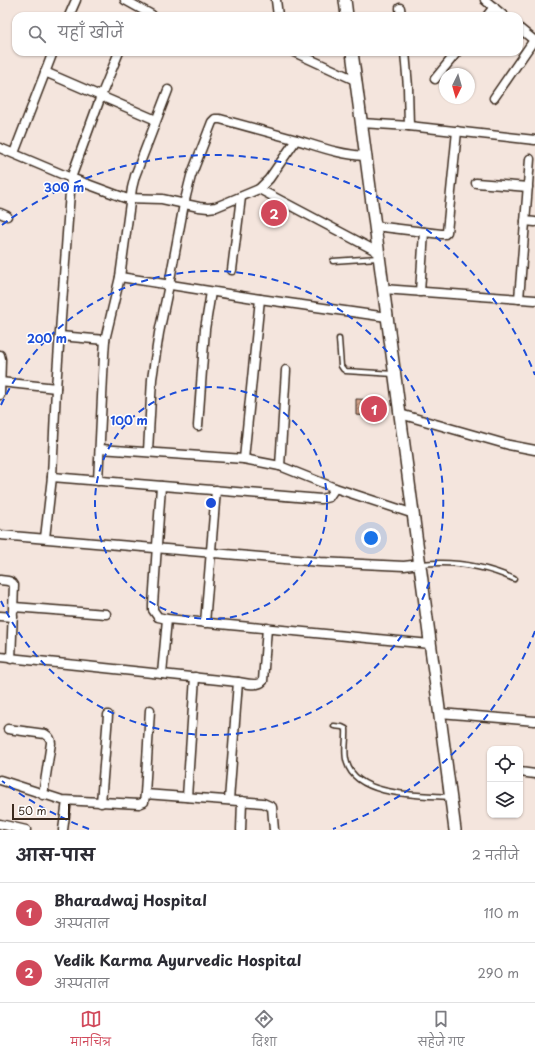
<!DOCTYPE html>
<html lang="hi">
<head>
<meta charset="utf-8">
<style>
	:root { --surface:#fff; --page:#f7f7f7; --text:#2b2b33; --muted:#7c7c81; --line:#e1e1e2; --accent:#d1495b }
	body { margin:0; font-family:"Playpen Sans","Playpen Sans Deva",sans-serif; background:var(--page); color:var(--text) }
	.controls { position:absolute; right:12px; bottom:12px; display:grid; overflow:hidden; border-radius:8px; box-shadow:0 1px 3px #0004 }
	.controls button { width:36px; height:36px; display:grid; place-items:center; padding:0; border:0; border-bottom:1px solid var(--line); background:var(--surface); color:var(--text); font:20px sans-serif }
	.compass { position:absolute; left:439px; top:68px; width:36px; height:36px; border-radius:50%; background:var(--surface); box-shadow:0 1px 3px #0004; rotate:185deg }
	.scale { position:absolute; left:12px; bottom:10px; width:58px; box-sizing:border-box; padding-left:4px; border:2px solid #3b2a1e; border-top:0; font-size:11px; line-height:14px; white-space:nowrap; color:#3b2a1e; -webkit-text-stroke:3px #fff; paint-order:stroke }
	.you { position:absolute; left:371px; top:538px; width:14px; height:14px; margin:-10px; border:3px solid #fff; border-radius:50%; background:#1a73e8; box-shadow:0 0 0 6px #1a73e833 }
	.badge { display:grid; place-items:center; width:26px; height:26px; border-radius:50%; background:var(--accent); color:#fff; font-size:13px; font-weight:700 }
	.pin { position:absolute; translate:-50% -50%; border:2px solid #fff; box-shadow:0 1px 4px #0006 }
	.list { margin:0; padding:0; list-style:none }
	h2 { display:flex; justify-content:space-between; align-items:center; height:52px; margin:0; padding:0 16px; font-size:17px }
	h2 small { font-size:13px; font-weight:400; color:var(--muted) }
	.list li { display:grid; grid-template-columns:26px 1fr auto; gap:12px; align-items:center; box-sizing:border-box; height:60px; padding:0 16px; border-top:1px solid var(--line) }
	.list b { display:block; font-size:15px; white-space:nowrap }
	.list p { margin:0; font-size:13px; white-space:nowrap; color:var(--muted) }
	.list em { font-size:13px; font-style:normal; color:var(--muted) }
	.icon { flex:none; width:22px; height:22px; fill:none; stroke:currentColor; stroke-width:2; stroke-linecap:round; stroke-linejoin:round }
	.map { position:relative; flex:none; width:535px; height:830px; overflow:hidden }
	.search { position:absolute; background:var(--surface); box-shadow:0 1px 3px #0004; left:12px; right:12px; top:12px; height:44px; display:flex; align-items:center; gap:10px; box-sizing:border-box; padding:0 14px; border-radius:12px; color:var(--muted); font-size:15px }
	.sheet { height:172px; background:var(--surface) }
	nav { display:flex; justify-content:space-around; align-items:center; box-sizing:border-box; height:56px; border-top:1px solid var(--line); background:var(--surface); font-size:11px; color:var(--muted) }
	nav a { display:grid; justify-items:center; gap:2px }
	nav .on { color:var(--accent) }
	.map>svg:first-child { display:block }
	.building { fill:url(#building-hatch); stroke:#3b2a1e }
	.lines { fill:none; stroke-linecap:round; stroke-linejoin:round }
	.lane-casing { stroke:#3b2a1e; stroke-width:7 }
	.street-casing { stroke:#3b2a1e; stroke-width:11 }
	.secondary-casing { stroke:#3b2a1e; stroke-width:14 }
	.lane { stroke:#fff; stroke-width:4 }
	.street { stroke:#fff; stroke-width:8 }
	.secondary { stroke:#fff; stroke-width:11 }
	.ring { fill:none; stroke:#1d4ed8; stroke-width:2; stroke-dasharray:7 5 }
	.centre { fill:#1d4ed8; stroke:#fff; stroke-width:2 }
	.ring-label { font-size:12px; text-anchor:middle; font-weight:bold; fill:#1d4ed8; stroke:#fff; stroke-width:3; stroke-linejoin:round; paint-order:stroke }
</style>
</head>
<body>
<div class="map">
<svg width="535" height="830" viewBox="0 0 535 830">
	<defs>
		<pattern id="building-hatch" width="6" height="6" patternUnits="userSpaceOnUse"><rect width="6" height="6" fill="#daa78e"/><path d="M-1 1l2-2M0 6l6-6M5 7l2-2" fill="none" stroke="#b28873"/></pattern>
	</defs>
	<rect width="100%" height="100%" fill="#f4e5dd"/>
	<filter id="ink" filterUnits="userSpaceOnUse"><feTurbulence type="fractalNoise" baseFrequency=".025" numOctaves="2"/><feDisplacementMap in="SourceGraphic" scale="8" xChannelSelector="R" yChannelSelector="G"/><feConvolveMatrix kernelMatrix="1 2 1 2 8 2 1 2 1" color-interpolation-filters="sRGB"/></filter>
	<g filter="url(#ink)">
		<g class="building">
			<polygon points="268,207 278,209 276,223 265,221"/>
			<polygon points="356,399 383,400 382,417 356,415"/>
		</g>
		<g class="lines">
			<g class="lane-casing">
				<g id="lane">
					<polyline points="333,261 378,258"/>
					<polyline points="339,339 341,366 343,369 346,371 394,374"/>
					<path d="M 421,564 C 452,561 485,566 514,579"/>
					<path d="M 334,726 L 342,727 L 346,729 C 347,740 343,752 347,763 C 357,797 422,795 450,797"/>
				</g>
			</g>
			<g class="street-casing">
				<g id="street">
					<polyline points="125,0 152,15"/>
					<polyline points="276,0 278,16"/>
					<polyline points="485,0 504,16"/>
					<polyline points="400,8 401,16"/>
					<polyline points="69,16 76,0"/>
					<polyline points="487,16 494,7"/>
					<polyline points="519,28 535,41"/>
					<polyline points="294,52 355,80"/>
					<polyline points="405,52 408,87 409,126"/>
					<polyline points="45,72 156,120"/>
					<polyline points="435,79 457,52"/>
					<polyline points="494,98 534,40"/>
					<polyline points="361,123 409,126 535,140"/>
					<polyline points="0,148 71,178 125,198 162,199 199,207 208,208 216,207 259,189 378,252"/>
					<polyline points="14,153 53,52"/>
					<polyline points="476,183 528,187"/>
					<polyline points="259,189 269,179 296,140"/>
					<polyline points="0,213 7,216"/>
					<polyline points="525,221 535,222"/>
					<polyline points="375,226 441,234 445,234 447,232 457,131"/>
					<polyline points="232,270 241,197"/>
					<polyline points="120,277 260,299 387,317"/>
					<polyline points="383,289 535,300"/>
					<polyline points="420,292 424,232"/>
					<polyline points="519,299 530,159"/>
					<polyline points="60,336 105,340"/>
					<polyline points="0,355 1,359 0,395"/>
					<polyline points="0,382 56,388"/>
					<polyline points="400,414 509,445 535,450"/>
					<polyline points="198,426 205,329 211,292"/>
					<polyline points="100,449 244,459 280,466 335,488 414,514"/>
					<path d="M 148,451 L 152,379 L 159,333 L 169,285 L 184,204 L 191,176 L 212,122 L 215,119 L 220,119 C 245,126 271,133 297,140 C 320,147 341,155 365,156"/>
					<polyline points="244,459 260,299"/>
					<polyline points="280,466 286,370"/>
					<polyline points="52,477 321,499 329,497 335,488"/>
					<polyline points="98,481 104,355 105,340 120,277 132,188 135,176 168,90"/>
					<polyline points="161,486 153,605 153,610 158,617 167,619 430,644"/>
					<polyline points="0,535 320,562 404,566 420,564"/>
					<polyline points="45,538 52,477 56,388 71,178 101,96 119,52"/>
					<path d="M 0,580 C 6,581 11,580 14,585 L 11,659"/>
					<polyline points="14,607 106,614"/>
					<polyline points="0,616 13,617"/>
					<polyline points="205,623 216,490"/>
					<polyline points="0,657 238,682 229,800"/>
					<polyline points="162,674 167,619"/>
					<path d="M 238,682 C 245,683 258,687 263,681 L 267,628"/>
					<polyline points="440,713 535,721"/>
					<path d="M 8,729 L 45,734 C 50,737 51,739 51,743 L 43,795"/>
					<polyline points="520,772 535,774"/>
					<polyline points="0,780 62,800 139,804 144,802 145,794 263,803 272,807 274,830"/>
					<polyline points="145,794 150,710"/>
					<polyline points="187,797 195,677"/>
					<polyline points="101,803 108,715"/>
					<polyline points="0,824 26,830"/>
					<polyline points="63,830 67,801"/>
					<polyline points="241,830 242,801"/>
				</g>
			</g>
			<g class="secondary-casing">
				<g id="secondary">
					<polyline points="345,0 347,16"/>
					<polyline points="352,52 455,830"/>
				</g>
			</g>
			<use href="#lane" class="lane"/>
			<use href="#street" class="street"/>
			<use href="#secondary" class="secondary"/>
		</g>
	</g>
	<g class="ring">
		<circle cx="211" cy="503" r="116"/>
		<path d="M1 405A232 232 0 1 1 1 601"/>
		<path d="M535 631A348 348 0 0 1 333 829M89 829A348 348 0 0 1 2 781M2 225A348 348 0 0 1 535 375"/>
	</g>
	<circle cx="211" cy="503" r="6" class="centre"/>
	<g class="ring-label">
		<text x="64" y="192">300 m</text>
		<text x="47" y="343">200 m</text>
		<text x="129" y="425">100 m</text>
	</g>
</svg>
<div class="controls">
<button><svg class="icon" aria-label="locate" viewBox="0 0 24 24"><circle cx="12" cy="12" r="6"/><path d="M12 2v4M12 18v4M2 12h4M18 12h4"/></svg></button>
<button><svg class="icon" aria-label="layers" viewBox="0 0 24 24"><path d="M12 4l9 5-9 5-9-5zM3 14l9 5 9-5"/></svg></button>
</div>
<svg class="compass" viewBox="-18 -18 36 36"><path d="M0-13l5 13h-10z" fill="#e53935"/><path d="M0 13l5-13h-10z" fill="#7c7c81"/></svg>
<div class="scale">50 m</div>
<div class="you"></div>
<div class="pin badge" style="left:374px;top:409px">1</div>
<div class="pin badge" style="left:274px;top:213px">2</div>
<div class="search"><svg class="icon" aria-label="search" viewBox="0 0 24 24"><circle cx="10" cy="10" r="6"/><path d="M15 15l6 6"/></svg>यहाँ खोजें</div>
</div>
<section class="sheet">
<h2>आस-पास<small>2 नतीजे</small></h2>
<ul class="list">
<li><span class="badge">1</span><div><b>Bharadwaj Hospital</b><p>अस्पताल</p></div><em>110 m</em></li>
<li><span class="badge">2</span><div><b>Vedik Karma Ayurvedic Hospital</b><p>अस्पताल</p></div><em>290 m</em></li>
</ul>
</section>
<nav>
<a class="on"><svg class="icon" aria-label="map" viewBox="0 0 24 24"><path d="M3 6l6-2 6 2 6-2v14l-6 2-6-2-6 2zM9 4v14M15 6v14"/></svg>मानचित्र</a>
<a><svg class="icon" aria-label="directions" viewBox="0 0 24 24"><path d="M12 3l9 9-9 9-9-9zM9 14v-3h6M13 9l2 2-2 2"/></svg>दिशा</a>
<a><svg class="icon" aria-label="saved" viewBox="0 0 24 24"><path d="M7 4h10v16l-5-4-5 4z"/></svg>सहेजे गए</a>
</nav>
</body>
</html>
